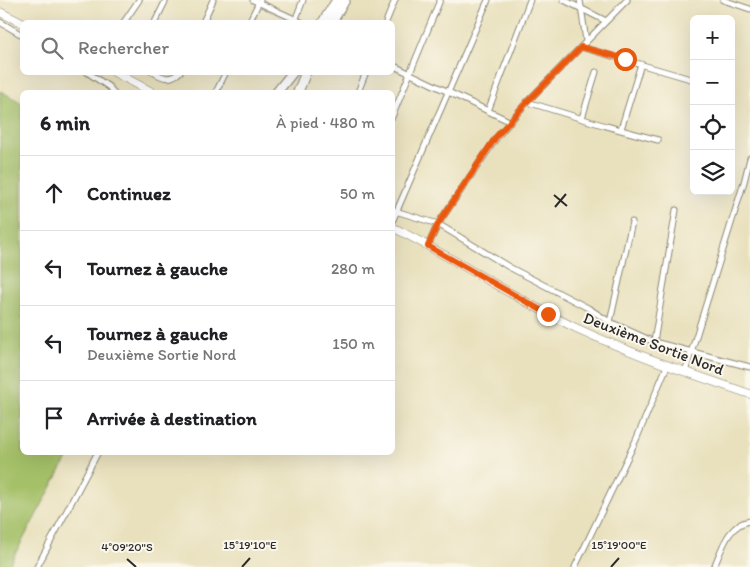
<!DOCTYPE html>
<html lang="fr">
<head>
<meta charset="utf-8">
<style>
	:root { --surface:#fff; --page:#f2f2f2; --text:#202124; --muted:#757577; --line:#e0e0e0 }
	body { margin:0; font-family:Itim,sans-serif; background:var(--page); color:var(--text) }
	.controls { position:absolute; right:15px; top:15px; display:grid; overflow:hidden; border-radius:8px; box-shadow:0 5px 20px #0002 }
	.controls button { width:45px; height:45px; display:grid; place-items:center; padding:0; border:0; border-bottom:1px solid var(--line); background:var(--surface); color:var(--text); font:25px sans-serif }
	.stop { position:absolute; width:15px; height:15px; margin:-11px; border:4px solid #ea580c; border-radius:50%; background:#fff }
	.stop.end { background:#ea580c; border-color:#fff; box-shadow:0 1px 5px #0008 }
	.list { margin:0; padding:0; list-style:none }
	h2 { display:flex; justify-content:space-between; align-items:center; height:65px; margin:0; padding:0 20px; font-size:21px }
	h2 small { font-size:16px; font-weight:400; color:var(--muted) }
	.list li { display:grid; grid-template-columns:32px 1fr auto; gap:15px; align-items:center; box-sizing:border-box; height:75px; padding:0 20px; border-top:1px solid var(--line) }
	.list b { display:block; font-size:19px; white-space:nowrap }
	.list p { margin:0; font-size:16px; white-space:nowrap; color:var(--muted) }
	.list em { font-size:16px; font-style:normal; color:var(--muted) }
	.icon { flex:none; width:28px; height:28px; fill:none; stroke:currentColor; stroke-width:2; stroke-linecap:round; stroke-linejoin:round }
	.map { position:relative; flex:none; width:750px; height:567px; overflow:hidden }
	.search { position:absolute; background:var(--surface); box-shadow:0 5px 20px #0002; left:20px; top:20px; width:375px; height:55px; display:flex; align-items:center; gap:12px; box-sizing:border-box; padding:0 18px; border-radius:8px; color:var(--muted); font-size:19px }
	.panel { position:absolute; background:var(--surface); box-shadow:0 5px 20px #0002; left:20px; top:90px; width:375px; height:365px; border-radius:8px }
	.map>svg:first-child { display:block }
	.green { fill:#a4c067; stroke:#687649 }
	.lines { fill:none; stroke-linecap:round; stroke-linejoin:round }
	.street-casing { stroke:#8a8674; stroke-width:7 }
	.primary-casing { stroke:#8a8674; stroke-width:9 }
	.highway-casing { stroke:#8a8674; stroke-width:11 }
	.street { stroke:#fff; stroke-width:5 }
	.primary { stroke:#fff; stroke-width:8 }
	.highway { stroke:#fff; stroke-width:9 }
	.route { stroke:#ea580c; stroke-width:6 }
	.ticks { fill:none; stroke:#2b2b2b; stroke-width:2 }
	.labels { text-anchor:middle; stroke-width:4; stroke-linejoin:round; paint-order:stroke }
	.street-label { font-size:16px; fill:#2b2b2b; stroke:#fbf7ec }
	.ticks-label { font-size:12px; text-anchor:middle; fill:#2b2b2b; stroke:#fbf7ec; stroke-width:4; stroke-linejoin:round; paint-order:stroke }
</style>
</head>
<body>
<div class="map">
<svg width="750" height="567" viewBox="0 0 750 567">
	<rect width="100%" height="100%" fill="#fbf7ec"/>
	<filter id="ink" filterUnits="userSpaceOnUse"><feTurbulence type="fractalNoise" baseFrequency=".02" numOctaves="2"/><feDisplacementMap in="SourceGraphic" scale="10" xChannelSelector="R" yChannelSelector="G"/><feConvolveMatrix kernelMatrix="1 2 1 2 8 2 1 2 1" color-interpolation-filters="sRGB"/></filter>
	<filter id="wash" filterUnits="userSpaceOnUse"><feTurbulence type="fractalNoise" baseFrequency=".0096" numOctaves="4" result="noise"/><feDisplacementMap in="SourceGraphic" scale="20" xChannelSelector="R" yChannelSelector="G"/><feGaussianBlur stdDeviation="1.12" result="paint"/><feColorMatrix in="noise" values="0 0 0 0 0 0 0 0 0 0 0 0 0 0 0 0 0 1.4 0 .05"/><feComposite in="paint" operator="in"/></filter>
	<g filter="url(#wash)">
		<rect width="100%" height="100%" fill="#e9e1be"/>
		<polygon class="green" points="0,91 22,103 22,452 70,453 8,567 0,567"/>
	</g>
	<g filter="url(#ink)">
		<g class="lines">
			<g class="street-casing">
				<g id="street">
					<polyline points="253,0 301,22"/>
					<polyline points="564,0 606,21"/>
					<polyline points="580,0 586,41"/>
					<polyline points="723,0 750,9"/>
					<polyline points="295,21 303,0"/>
					<polyline points="0,22 22,35"/>
					<polyline points="124,22 139,0"/>
					<polyline points="155,22 166,0"/>
					<polyline points="203,22 213,0"/>
					<polyline points="249,22 260,0"/>
					<polyline points="386,22 395,0"/>
					<polyline points="581,47 694,80"/>
					<polyline points="392,65 509,121"/>
					<polyline points="87,72 109,87 113,92"/>
					<path d="M 153,72 C 163,78 170,81 180,72"/>
					<polyline points="216,92 226,72"/>
					<polyline points="358,92 366,72"/>
					<polyline points="527,102 606,126 658,140"/>
					<polyline points="488,111 530,0"/>
					<polyline points="392,117 440,0"/>
					<polyline points="582,118 596,72"/>
					<polyline points="621,129 641,64"/>
					<polyline points="392,210 438,224 509,267 588,308 610,322 654,342 750,367"/>
					<polyline points="392,222 488,0"/>
					<polyline points="428,246 438,224 497,137 527,102 627,0"/>
					<polyline points="610,322 632,222"/>
					<polyline points="654,342 676,210"/>
					<polyline points="685,372 744,182 750,158"/>
					<polyline points="37,567 98,452"/>
					<polyline points="575,567 636,440 667,366"/>
					<path d="M 714,567 C 722,549 728,524 750,521"/>
				</g>
			</g>
			<g class="primary-casing">
				<g id="primary">
					<polyline points="0,12 22,23"/>
					<polyline points="114,72 152,92"/>
					<path d="M 392,227 C 455,258 513,298 576,328 C 632,354 691,374 750,394"/>
				</g>
			</g>
			<g class="highway-casing">
				<g id="highway">
					<polyline points="323,22 337,0"/>
					<polyline points="332,22 345,0"/>
					<polyline points="277,92 293,72"/>
					<polyline points="298,92 306,72"/>
				</g>
			</g>
			<use href="#street" class="street"/>
			<use href="#primary" class="primary"/>
			<use href="#highway" class="highway"/>
		</g>
	</g>
	<g class="lines" filter="url(#ink)">
		<polyline class="route" points="548,314 428,246 438,224 496,137 527,102 581,47 625,59"/>
	</g>
	<path class="ticks" d="M 554,195 L 567,206M 555,207 L 566,194M 127,559 L 136,567M 242,567 L 250,558M 611,567 L 619,558"/>
	<g class="labels">
		<g class="street-label">
			<text transform="translate(654 343) rotate(21)" y="6">Deuxième Sortie Nord</text>
		</g>
	</g>
	<g class="ticks-label">
		<text x="250" y="549">15°19'10"E</text>
		<text x="619" y="549">15°19'00"E</text>
		<text x="127" y="551">4°09'20"S</text>
	</g>
</svg>
<div class="controls">
<button>+</button>
<button>−</button>
<button><svg class="icon" aria-label="locate" viewBox="0 0 24 24"><circle cx="12" cy="12" r="6"/><path d="M12 2v4M12 18v4M2 12h4M18 12h4"/></svg></button>
<button><svg class="icon" aria-label="layers" viewBox="0 0 24 24"><path d="M12 4l9 5-9 5-9-5zM3 14l9 5 9-5"/></svg></button>
</div>
<div class="stop" style="left:625px;top:59px"></div>
<div class="stop end" style="left:548px;top:314px"></div>
<div class="search"><svg class="icon" aria-label="search" viewBox="0 0 24 24"><circle cx="10" cy="10" r="6"/><path d="M15 15l6 6"/></svg>Rechercher</div>
<section class="panel">
<h2>6 min<small>À pied · 480 m</small></h2>
<ul class="list">
<li><svg class="icon" aria-label="ahead" viewBox="0 0 24 24"><path d="M12 20V5M6 11l6-6 6 6"/></svg><div><b>Continuez</b></div><em>50 m</em></li>
<li><svg class="icon" aria-label="left" viewBox="0 0 24 24"><path d="M17 20v-9H6M10 6l-5 5 5 5"/></svg><div><b>Tournez à gauche</b></div><em>280 m</em></li>
<li><svg class="icon" aria-label="left" viewBox="0 0 24 24"><path d="M17 20v-9H6M10 6l-5 5 5 5"/></svg><div><b>Tournez à gauche</b><p>Deuxième Sortie Nord</p></div><em>150 m</em></li>
<li><svg class="icon" aria-label="arrive" viewBox="0 0 24 24"><path d="M6 21V4h12l-3 4 3 4H6"/></svg><div><b>Arrivée à destination</b></div></li>
</ul>
</section>
</div>
</body>
</html>
